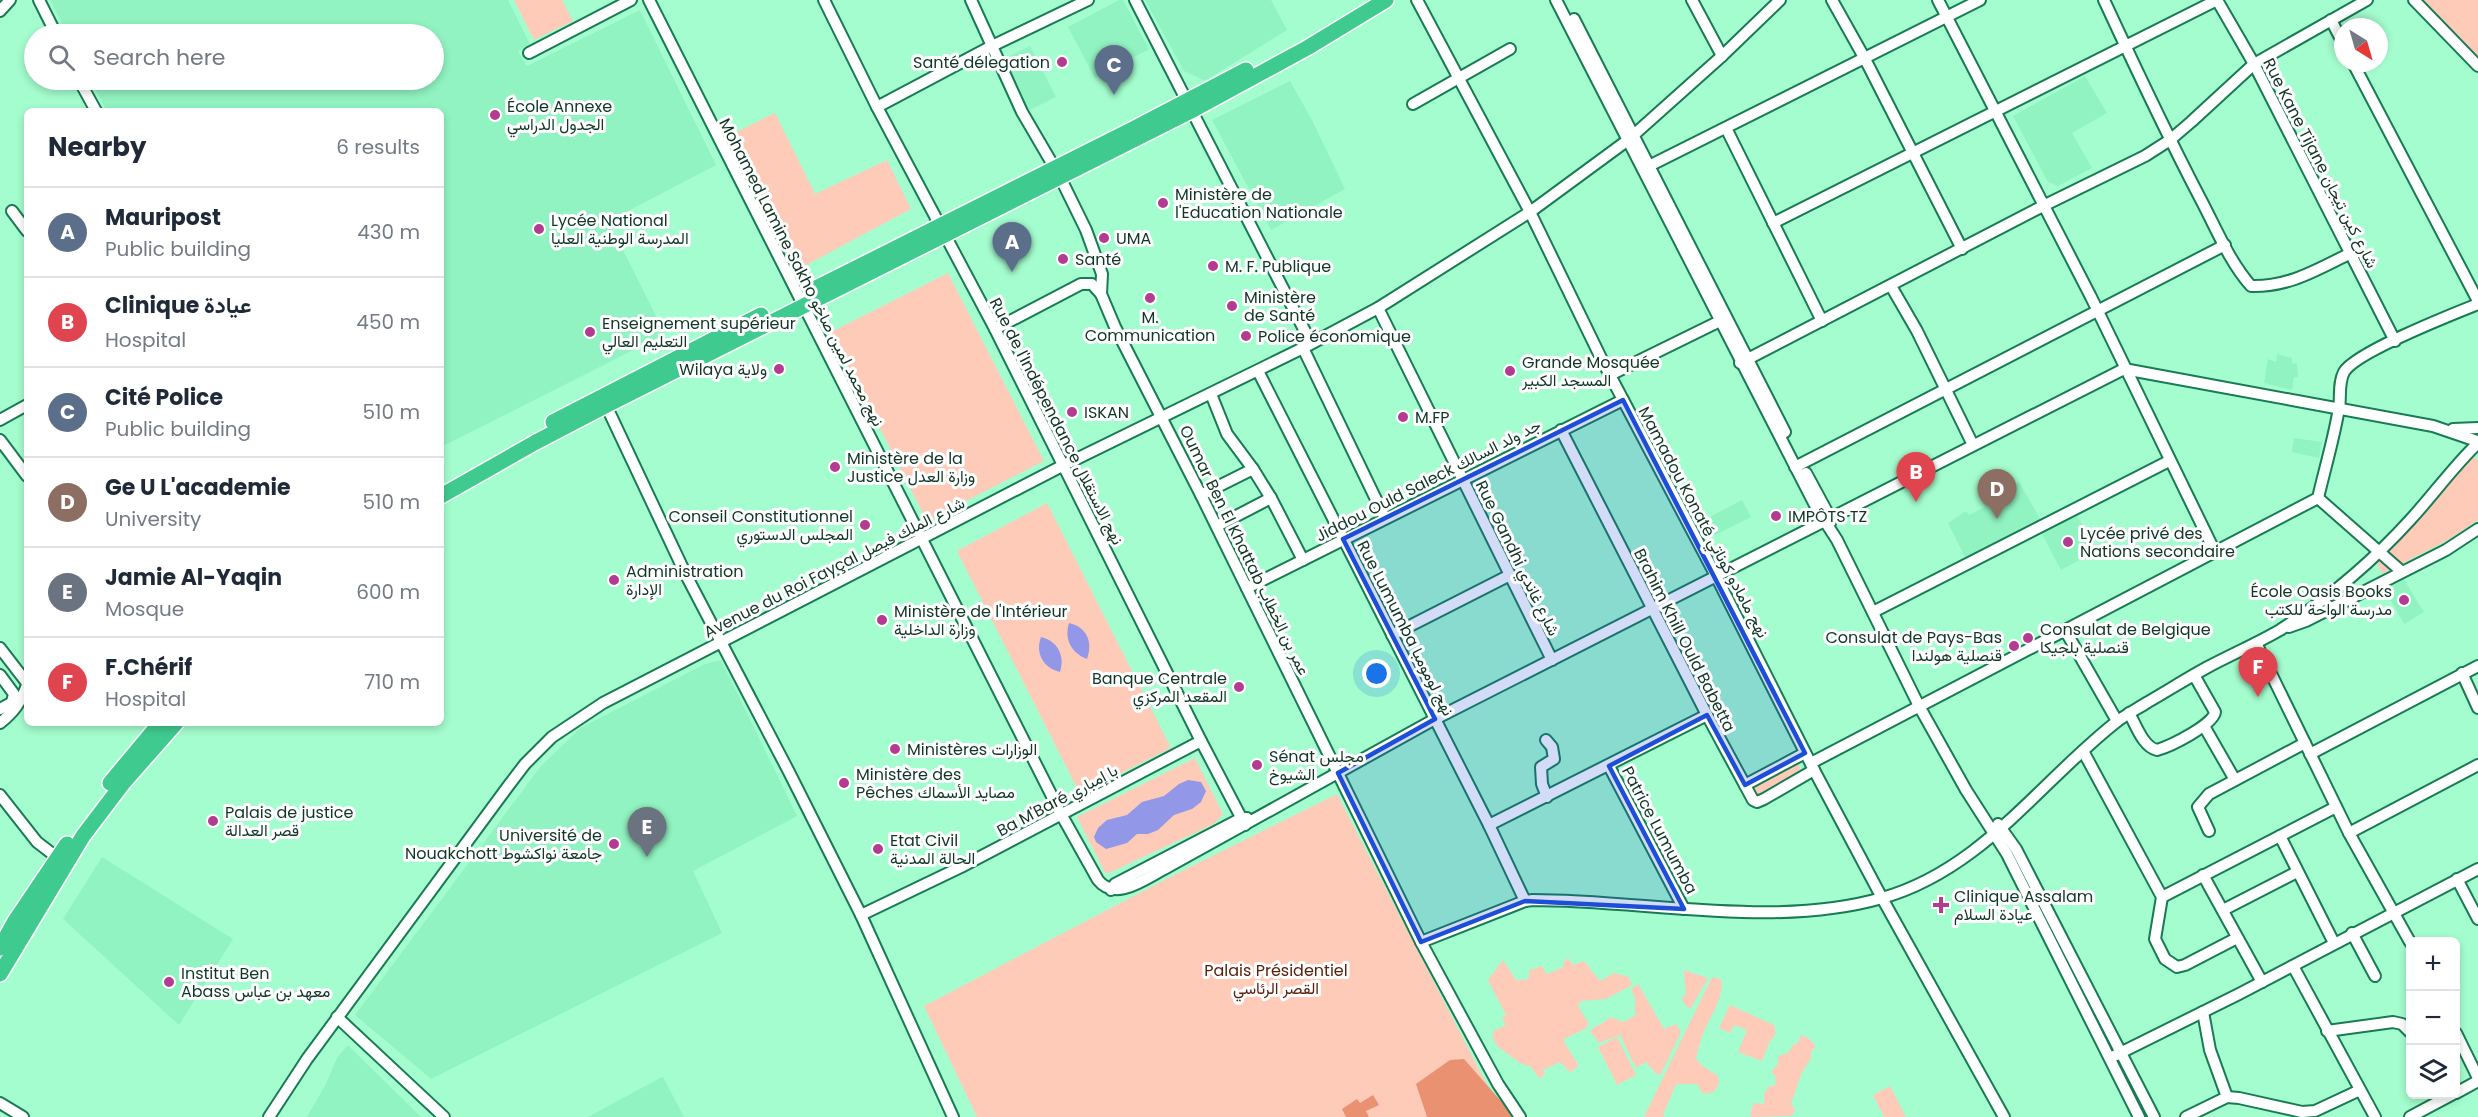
<!DOCTYPE html>
<html lang="en">
<head>
<meta charset="utf-8">
<style>
	:root { --surface:#fff; --page:#f2f2f3; --text:#1f2937; --muted:#747a83; --line:#e0e1e3; --accent:#b33c92 }
	body { margin:0; font-family:Poppins,Vazirmatn,sans-serif; background:var(--page); color:var(--text) }
	.controls { position:absolute; right:18px; bottom:18px; display:grid; overflow:hidden; border-radius:9px; box-shadow:0 3px 9px #0003 }
	.controls button { width:54px; height:54px; display:grid; place-items:center; padding:0; border:0; border-bottom:2px solid var(--line); background:var(--surface); color:var(--text); font:30px sans-serif }
	.compass { position:absolute; left:2334px; top:18px; width:54px; height:54px; border-radius:50%; background:var(--surface); box-shadow:0 3px 9px #0003; rotate:143deg }
	.you { position:absolute; left:1377px; top:674px; width:21px; height:21px; margin:-15px; border:4px solid #fff; border-radius:50%; background:#1a73e8; box-shadow:0 0 0 9px #1a73e833 }
	.badge { display:grid; place-items:center; width:39px; height:39px; border-radius:50%; background:var(--accent); color:#fff; font-size:20px; font-weight:700 }
	.pin { position:absolute; translate:-50% -50px; filter:drop-shadow(0 2px 3px #0008) }
	.pin::after { content:''; position:absolute; top:32px; width:21px; height:18px; background:inherit; clip-path:polygon(0 0,100% 0,50% 100%) }
	.list { margin:0; padding:0; list-style:none }
	h2 { display:flex; justify-content:space-between; align-items:center; height:78px; margin:0; padding:0 24px; font-size:26px }
	h2 small { font-size:20px; font-weight:400; color:var(--muted) }
	.list li { display:grid; grid-template-columns:39px 1fr auto; gap:18px; align-items:center; box-sizing:border-box; height:90px; padding:0 24px; border-top:2px solid var(--line) }
	.list b { display:block; font-size:22px; white-space:nowrap }
	.list p { margin:0; font-size:20px; white-space:nowrap; color:var(--muted) }
	.list em { font-size:20px; font-style:normal; color:var(--muted) }
	.icon { flex:none; width:33px; height:33px; fill:none; stroke:currentColor; stroke-width:2; stroke-linecap:round; stroke-linejoin:round }
	.map { position:relative; flex:none; width:2478px; height:1117px; overflow:hidden }
	.search { position:absolute; background:var(--surface); box-shadow:0 3px 9px #0003; left:24px; top:24px; width:420px; height:66px; display:flex; align-items:center; gap:15px; box-sizing:border-box; padding:0 21px; border-radius:33px; color:var(--muted); font-size:22px }
	.panel { position:absolute; background:var(--surface); box-shadow:0 3px 9px #0003; left:24px; top:108px; width:420px; height:618px; border-radius:9px }
	.map>svg:first-child { display:block }
	.built { fill:#91f3c1 }
	.green { fill:#fecbb8 }
	.forest { fill:#ea9171 }
	.water { fill:#9297e7 }
	.lines { fill:none; stroke-linecap:round; stroke-linejoin:round }
	.minor-casing { stroke:#187b53; stroke-width:14 }
	.highway-casing { stroke:#fff; stroke-width:18 }
	.minor { stroke:#fff; stroke-width:10 }
	.highway { stroke:#3fcb8f; stroke-width:15 }
	.marked { fill:#1d4ed8; fill-opacity:0.2; stroke:#1d4ed8; stroke-width:4.5; stroke-linejoin:round }
	.poi-dot { fill:#b33c92; stroke:#fff; stroke-width:2 }
	.labels { text-anchor:middle; stroke-width:6; stroke-linejoin:round; paint-order:stroke }
	.poi-label { font-size:16px; fill:#103625; stroke:#fff; text-anchor:start }
	.street-label { font-size:16px; fill:#103625; stroke:#fff }
	.park-label { font-size:16px; fill:#59210b; stroke:#fff }
</style>
</head>
<body>
<div class="map">
<svg width="2478" height="1117" viewBox="0 0 2478 1117">
	<rect width="100%" height="100%" fill="#a4fdce"/>
	<g class="built">
		<polygon points="50,0 508,0 530,44 518,51 527,66 640,10 716,165 607,222 616,236 665,334 441,447 441,111 107,111 90,80 434,80 434,34 67,34"/>
		<polygon points="1119,0 1123,0 1149,49 1095,78 1068,27"/>
		<polygon points="1145,0 1271,0 1287,30 1205,81 1184,71"/>
		<polygon points="1030,46 1056,97 1026,112 1002,60"/>
		<polygon points="2085,76 2107,113 2072,133 2092,168 2058,186 2048,182 2013,116"/>
		<polygon points="1290,81 1312,120 1345,189 1271,230 1212,120"/>
		<polygon points="2277,354 2292,358 2292,363 2297,364 2298,377 2294,377 2292,390 2264,383 2268,359 2276,362"/>
		<polygon points="2294,438 2322,442 2319,458 2292,452"/>
		<polygon points="2019,482 2042,522 1967,561 1948,523 1966,511 1969,515 1985,507 1982,502"/>
		<polygon points="1742,500 1751,517 1711,537 1702,521"/>
		<polygon points="2076,513 2096,551 2061,570 2041,532"/>
		<polygon points="2403,578 2424,612 2404,624 2384,588"/>
		<polygon points="721,660 797,816 693,871 722,933 431,1079 355,1015 541,766 580,728 705,664"/>
		<polygon points="102,857 233,939 179,1025 63,919"/>
		<polygon points="348,1045 368,1065 421,1117 307,1117 326,1084 337,1058"/>
		<polygon points="663,1077 684,1117 588,1117 662,1077"/>
	</g>
	<g class="green">
		<polygon points="514,0 562,0 573,21 534,40"/>
		<polygon points="2422,0 2478,0 2478,63"/>
		<polygon points="775,113 815,194 887,160 911,209 795,271 728,136"/>
		<polygon points="948,273 1044,461 927,521 831,332"/>
		<polygon points="2470,452 2478,461 2478,520 2448,540 2382,574 2376,561"/>
		<polygon points="1047,503 1171,748 1080,794 957,551"/>
		<polygon points="1195,758 1223,814 1214,824 1109,873 1105,873 1077,817"/>
		<polygon points="1796,760 1802,772 1757,795 1751,784"/>
		<polygon points="1337,794 1485,1081 1509,1117 977,1117 924,1006 1172,876"/>
		<polygon points="1568,958 1573,965 1584,961 1600,981 1614,973 1629,977 1632,985 1606,999 1581,1001 1578,1006 1589,1024 1585,1029 1564,1039 1564,1042 1579,1066 1570,1072 1560,1062 1543,1070 1545,1074 1540,1079 1531,1067 1520,1063 1497,1046 1492,1036 1495,1030 1506,1025 1502,1018 1506,1015 1488,980 1503,960 1517,981 1528,979 1530,970 1542,966 1547,974 1563,967 1564,961"/>
		<path d="M 1684,970 L 1708,978 L 1691,1008 L 1687,1007 L 1681,998 L 1685,996 C 1687,987 1683,979 1684,970 Z"/>
		<path d="M 1712,977 L 1721,979 C 1725,998 1709,1017 1703,1034 C 1700,1042 1698,1050 1696,1058 L 1700,1064 L 1718,1076 L 1719,1083 L 1714,1092 L 1703,1094 L 1697,1084 L 1676,1084 L 1663,1115 L 1665,1117 L 1644,1117 Z"/>
		<path d="M 1638,984 L 1664,1029 L 1676,1024 L 1681,1032 L 1661,1074 L 1656,1074 L 1646,1062 L 1636,1068 L 1620,1035 L 1599,1043 L 1590,1031 C 1596,1025 1604,1024 1610,1017 L 1623,1022 L 1635,1016 L 1635,998 L 1631,989 Z"/>
		<polygon points="1730,1005 1774,1025 1776,1033 1769,1043 1762,1061 1738,1052 1747,1030 1734,1025 1730,1033 1719,1028"/>
		<polygon points="1801,1035 1808,1038 1816,1046 1812,1050 1810,1060 1802,1072 1791,1104 1795,1109 1792,1116 1752,1117 1750,1114 1754,1103 1764,1104 1764,1094 1769,1086 1775,1086 1776,1077 1771,1072 1778,1064 1778,1056 1788,1053 1793,1045 1798,1043"/>
		<polygon points="1617,1037 1636,1075 1617,1085 1598,1047"/>
		<polygon points="1890,1086 1906,1117 1884,1117 1873,1095"/>
	</g>
	<g class="forest">
		<polygon points="1464,1059 1515,1117 1427,1117 1416,1084 1450,1060"/>
		<polygon points="1373,1095 1379,1105 1366,1111 1369,1117 1346,1117 1342,1109 1357,1099 1360,1103"/>
	</g>
	<g class="water">
		<path d="M 1069,623 C 1087,627 1093,642 1087,659 C 1071,653 1064,639 1069,623 Z"/>
		<path d="M 1041,637 C 1058,641 1065,656 1060,672 C 1043,668 1035,653 1041,637 Z"/>
		<polygon points="1188,780 1201,782 1206,791 1201,802 1192,809 1174,815 1158,830 1148,834 1137,834 1127,843 1106,849 1096,842 1094,837 1098,828 1107,820 1127,815 1142,802 1164,796 1179,784"/>
	</g>
	<g class="lines">
		<g class="minor-casing">
			<g id="minor">
				<polyline points="39,0 56,34"/>
				<path d="M 649,0 L 1061,814 L 1098,880 C 1116,903 1147,877 1168,867 L 1435,719 L 2124,369 L 2433,426 L 2477,441"/>
				<polyline points="824,0 877,107 995,329 1201,741 1245,825"/>
				<polyline points="971,0 1022,112 1060,177 1086,230 1102,274 1101,294 1115,327 1201,495 1421,942 1498,1084 1520,1117"/>
				<polyline points="1135,0 1311,343"/>
				<polyline points="1417,0 1530,212 1602,360 1716,576 1814,770 1882,898 2004,1117"/>
				<polyline points="1556,0 1817,509 1837,540 1919,706 1966,790 2007,854 2139,1117"/>
				<polyline points="1692,0 1722,56"/>
				<polyline points="1832,0 1865,59 1962,249"/>
				<polyline points="1938,0 2091,297 2215,552"/>
				<path d="M 2104,0 C 2135,67 2166,133 2200,198 C 2216,228 2229,261 2251,286 C 2289,287 2316,270 2349,254"/>
				<polyline points="2217,0 2254,64 2395,341"/>
				<polyline points="2414,0 2478,66"/>
				<polyline points="0,11 10,0"/>
				<polyline points="1574,19 1785,432"/>
				<polyline points="2331,20 2343,43"/>
				<polyline points="529,53 631,0"/>
				<polyline points="2353,63 2478,301"/>
				<polyline points="79,80 96,111"/>
				<polyline points="1413,104 1510,49"/>
				<polyline points="877,107 992,46 1088,0"/>
				<polyline points="1726,128 1822,321"/>
				<polyline points="1643,169 1980,0"/>
				<polyline points="12,211 27,231"/>
				<polyline points="1773,223 2217,0"/>
				<polyline points="1891,286 1917,331 1973,445"/>
				<polyline points="1378,308 1552,660"/>
				<polyline points="995,329 1081,284 1092,284 1101,294"/>
				<polyline points="1303,348 1385,518"/>
				<polyline points="1740,363 2043,206 2145,156 2170,140 2191,122 2254,64 2367,0"/>
				<polyline points="1258,371 1489,825 1525,901"/>
				<polyline points="1610,375 1724,319"/>
				<polyline points="1211,394 1227,434 1253,469 1271,498 1303,560"/>
				<polyline points="604,401 686,575 789,772 861,915 953,1117"/>
				<polyline points="0,420 27,405"/>
				<polyline points="2453,429 2478,428"/>
				<polyline points="1561,430 1707,715 1753,800 1757,802 1764,799 1814,770"/>
				<polyline points="0,440 27,476"/>
				<polyline points="1795,467 2225,245"/>
				<polyline points="1806,473 1826,510 1830,523"/>
				<polyline points="1201,495 1253,469"/>
				<polyline points="2318,498 2401,571"/>
				<polyline points="1217,526 1271,498"/>
				<polyline points="1247,588 1623,400"/>
				<polyline points="1873,612 2169,461"/>
				<polyline points="2289,627 2306,621 2446,550 2478,529"/>
				<polyline points="2065,630 2117,721"/>
				<polyline points="1392,635 1510,575"/>
				<polyline points="2256,643 2349,833 2410,942"/>
				<polyline points="0,648 27,683"/>
				<polyline points="2462,673 2478,708"/>
				<polyline points="0,675 14,694 12,702"/>
				<polyline points="0,709 17,700"/>
				<path d="M 2129,713 C 2136,725 2143,747 2157,750 C 2171,746 2213,725 2215,712 L 2194,675"/>
				<path d="M 0,723 C 14,712 21,702 27,685"/>
				<polyline points="2204,726 2235,780"/>
				<polyline points="1546,740 1552,747 1554,759 1541,767 1542,784 1547,797"/>
				<polyline points="2083,751 2162,897 2155,939 2165,959 2177,967 2185,965 2237,938"/>
				<polyline points="2310,754 2478,666"/>
				<path d="M 1811,763 L 2318,498 C 2325,468 2334,438 2339,408 C 2341,397 2338,383 2344,372 C 2356,352 2453,314 2478,304"/>
				<polyline points="1609,766 1684,909"/>
				<polyline points="1745,785 1805,753"/>
				<polyline points="0,795 37,842 63,862"/>
				<polyline points="1998,824 2016,849 2154,1117"/>
				<polyline points="1489,825 1707,715"/>
				<polyline points="2209,831 2198,807 2209,794 2305,743"/>
				<polyline points="2349,833 2478,765"/>
				<polyline points="2280,836 2334,943"/>
				<polyline points="2203,875 2262,982"/>
				<polyline points="2457,879 2478,919"/>
				<polyline points="1111,890 1115,884 1242,818 1247,818"/>
				<polyline points="2162,897 2336,807"/>
				<polyline points="2223,910 2297,872"/>
				<polyline points="861,915 961,867 1201,741"/>
				<polyline points="2352,933 2375,976"/>
				<path d="M 1421,942 L 1525,901 L 1533,900 C 1645,900 1774,929 1882,898 C 1981,870 2038,784 2115,723 C 2125,715 2137,709 2148,702 C 2167,691 2186,679 2206,668 C 2230,655 2256,644 2280,630 C 2328,599 2373,561 2411,519 C 2434,494 2453,467 2477,444"/>
				<polyline points="2293,966 2375,1117"/>
				<polyline points="2203,1012 2210,1050 2227,1097"/>
				<polyline points="337,1017 444,1117"/>
				<polyline points="2327,1031 2393,1022 2402,1024 2410,1032"/>
				<polyline points="2456,1033 2478,1078"/>
				<polyline points="2110,1058 2239,994 2478,869"/>
				<polyline points="2456,1093 2478,1081"/>
				<polyline points="0,1103 23,1117"/>
				<polyline points="269,1117 307,1059 509,785 525,764 552,737 603,703 1062,466 1303,348 1378,308 1530,212 1628,140 1722,56 1780,0"/>
				<polyline points="2186,1117 2227,1097 2239,1098 2302,1112 2315,1111 2360,1090"/>
				<polyline points="2410,1117 2453,1094"/>
			</g>
		</g>
		<g class="highway-casing">
			<g id="highway">
				<polyline points="812,290 1133,129 1246,70"/>
				<polyline points="553,422 761,315"/>
				<polyline points="441,496 536,442 605,406 1193,110 1307,48 1386,0"/>
				<polyline points="110,783 160,723"/>
				<polyline points="0,948 15,921 67,844"/>
				<polyline points="0,974 83,836 124,782 176,723"/>
			</g>
		</g>
		<use href="#minor" class="minor"/>
		<use href="#highway" class="highway"/>
	</g>
	<path class="marked" d="M 1623,400 L 1805,753 L 1745,785 L 1707,715 L 1609,766 L 1684,909 L 1525,901 L 1421,942 L 1338,773 L 1435,719 L 1343,539 Z"/>
	<g class="poi-dot">
		<circle cx="1062" cy="62" r="6"/>
		<circle cx="495" cy="115" r="6"/>
		<circle cx="1163" cy="203" r="6"/>
		<circle cx="539" cy="229" r="6"/>
		<circle cx="1104" cy="238" r="6"/>
		<circle cx="1063" cy="259" r="6"/>
		<circle cx="1213" cy="266" r="6"/>
		<circle cx="1150" cy="298" r="6"/>
		<circle cx="1232" cy="306" r="6"/>
		<circle cx="590" cy="332" r="6"/>
		<circle cx="1246" cy="336" r="6"/>
		<circle cx="779" cy="369" r="6"/>
		<circle cx="1510" cy="371" r="6"/>
		<circle cx="1072" cy="412" r="6"/>
		<circle cx="1403" cy="417" r="6"/>
		<circle cx="835" cy="467" r="6"/>
		<circle cx="1776" cy="516" r="6"/>
		<circle cx="865" cy="525" r="6"/>
		<circle cx="2068" cy="542" r="6"/>
		<circle cx="614" cy="580" r="6"/>
		<circle cx="2404" cy="600" r="6"/>
		<circle cx="882" cy="620" r="6"/>
		<circle cx="2028" cy="638" r="6"/>
		<circle cx="2014" cy="646" r="6"/>
		<circle cx="1239" cy="687" r="6"/>
		<circle cx="895" cy="749" r="6"/>
		<circle cx="1257" cy="765" r="6"/>
		<circle cx="844" cy="783" r="6"/>
		<circle cx="213" cy="821" r="6"/>
		<circle cx="614" cy="844" r="6"/>
		<circle cx="878" cy="849" r="6"/>
		<path d="M1938 896h6v6h6v6h-6v6h-6v-6h-6v-6h6z"/>
		<circle cx="169" cy="982" r="6"/>
	</g>
	<g class="labels">
		<g class="poi-label">
			<text x="1050" y="68" text-anchor="end">Santé délegation</text>
			<text x="507" y="112">École Annexe<tspan x="507" dy="18">الجدول الدراسي</tspan></text>
			<text x="1175" y="200">Ministère de<tspan x="1175" dy="18">l'Education Nationale</tspan></text>
			<text x="551" y="226">Lycée National<tspan x="551" dy="18">المدرسة الوطنية العليا</tspan></text>
			<text x="1116" y="244">UMA</text>
			<text x="1075" y="265">Santé</text>
			<text x="1225" y="272">M. F. Publique</text>
			<text x="1244" y="303">Ministère<tspan x="1244" dy="18">de Santé</tspan></text>
			<text x="1150" y="323" text-anchor="middle">M.<tspan x="1150" dy="18">Communication</tspan></text>
			<text x="602" y="329">Enseignement supérieur<tspan x="602" dy="18">التعليم العالي</tspan></text>
			<text x="1258" y="342">Police économique</text>
			<text x="1522" y="368">Grande Mosquée<tspan x="1522" dy="18">المسجد الكبير</tspan></text>
			<text x="767" y="375" text-anchor="end">Wilaya ولاية</text>
			<text x="1084" y="418">ISKAN</text>
			<text x="1415" y="423">M.FP</text>
			<text x="847" y="464">Ministère de la<tspan x="847" dy="18">Justice وزارة العدل</tspan></text>
			<text x="853" y="522" text-anchor="end">Conseil Constitutionnel<tspan x="853" dy="18">المجلس الدستوري</tspan></text>
			<text x="1788" y="522">IMPÔTS TZ</text>
			<text x="2080" y="539">Lycée privé des<tspan x="2080" dy="18">Nations secondaire</tspan></text>
			<text x="626" y="577">Administration<tspan x="626" dy="18">الإدارة</tspan></text>
			<text x="2392" y="597" text-anchor="end">École Oasis Books<tspan x="2392" dy="18">مدرسة الواحة للكتب</tspan></text>
			<text x="894" y="617">Ministère de l'Intérieur<tspan x="894" dy="18">وزارة الداخلية</tspan></text>
			<text x="2040" y="635">Consulat de Belgique<tspan x="2040" dy="18">قنصلية بلجيكا</tspan></text>
			<text x="2002" y="643" text-anchor="end">Consulat de Pays-Bas<tspan x="2002" dy="18">قنصلية هولندا</tspan></text>
			<text x="1227" y="684" text-anchor="end">Banque Centrale<tspan x="1227" dy="18">المقعد المركزي</tspan></text>
			<text x="907" y="755">Ministères الوزارات</text>
			<text x="1269" y="762">Sénat مجلس<tspan x="1269" dy="18">الشيوخ</tspan></text>
			<text x="856" y="780">Ministère des<tspan x="856" dy="18">Pêches مصايد الأسماك</tspan></text>
			<text x="225" y="818">Palais de justice<tspan x="225" dy="18">قصر العدالة</tspan></text>
			<text x="602" y="841" text-anchor="end">Université de<tspan x="602" dy="18">Nouakchott جامعة نواكشوط</tspan></text>
			<text x="890" y="846">Etat Civil<tspan x="890" dy="18">الحالة المدنية</tspan></text>
			<text x="1954" y="902">Clinique Assalam<tspan x="1954" dy="18">عيادة السلام</tspan></text>
			<text x="181" y="979">Institut Ben<tspan x="181" dy="18">Abass معهد بن عباس</tspan></text>
		</g>
		<g class="street-label">
			<text transform="translate(2321 163) rotate(63)" y="6">Rue Kane Tijane شارع كين تيجان</text>
			<text transform="translate(802 272) rotate(63)" y="6">Mohamed Lamine Sakho نهج محمد لمين صاخو</text>
			<text transform="translate(1057 421) rotate(63)" y="6">Rue de l'Indépendance نهج الاستقلال</text>
			<text transform="translate(1428 480) rotate(-27)" y="6">Jiddou Ould Saleck جد ولد السالك</text>
			<text transform="translate(1704 522) rotate(62)" y="6">Mamadou Konaté نهج مامادو كوناتي</text>
			<text transform="translate(1245 550) rotate(64)" y="6">Oumar Ben El Khattab عمر بن الخطاب</text>
			<text transform="translate(1518 558) rotate(64)" y="6">Rue Gandhi شارع غاندي</text>
			<text transform="translate(834 567) rotate(-27)" y="6">Avenue du Roi Fayçal شارع الملك فيصل</text>
			<text transform="translate(1406 628) rotate(63)" y="6">Rue Lumumba نهج لومومبا</text>
			<text transform="translate(1685 640) rotate(63)" y="6">Brahim Khill Ould Babetta</text>
			<text transform="translate(1057 800) rotate(-28)" y="6">Ba M'Baré با إمباري</text>
			<text transform="translate(1660 830) rotate(62)" y="6">Patrice Lumumba</text>
		</g>
		<g class="park-label">
			<text x="1276" y="976">Palais Présidentiel<tspan x="1276" dy="18">القصر الرئاسي</tspan></text>
		</g>
	</g>
</svg>
<div class="controls">
<button>+</button>
<button>−</button>
<button><svg class="icon" aria-label="layers" viewBox="0 0 24 24"><path d="M12 4l9 5-9 5-9-5zM3 14l9 5 9-5"/></svg></button>
</div>
<svg class="compass" viewBox="-18 -18 36 36"><path d="M0-13l5 13h-10z" fill="#e53935"/><path d="M0 13l5-13h-10z" fill="#747a83"/></svg>
<div class="you"></div>
<div class="pin badge" style="left:1012px;top:272px;background:#5c6f8a">A</div>
<div class="pin badge" style="left:1916px;top:502px;background:#e0444e">B</div>
<div class="pin badge" style="left:1114px;top:95px;background:#5c6f8a">C</div>
<div class="pin badge" style="left:1997px;top:519px;background:#8d6e63">D</div>
<div class="pin badge" style="left:647px;top:857px;background:#6b7280">E</div>
<div class="pin badge" style="left:2258px;top:697px;background:#e0444e">F</div>
<div class="search"><svg class="icon" aria-label="search" viewBox="0 0 24 24"><circle cx="10" cy="10" r="6"/><path d="M15 15l6 6"/></svg>Search here</div>
<section class="panel">
<h2>Nearby<small>6 results</small></h2>
<ul class="list">
<li><span class="badge" style="background:#5c6f8a">A</span><div><b>Mauripost</b><p>Public building</p></div><em>430 m</em></li>
<li><span class="badge" style="background:#e0444e">B</span><div><b>Clinique عيادة</b><p>Hospital</p></div><em>450 m</em></li>
<li><span class="badge" style="background:#5c6f8a">C</span><div><b>Cité Police</b><p>Public building</p></div><em>510 m</em></li>
<li><span class="badge" style="background:#8d6e63">D</span><div><b>Ge U L'academie</b><p>University</p></div><em>510 m</em></li>
<li><span class="badge" style="background:#6b7280">E</span><div><b>Jamie Al-Yaqin</b><p>Mosque</p></div><em>600 m</em></li>
<li><span class="badge" style="background:#e0444e">F</span><div><b>F.Chérif</b><p>Hospital</p></div><em>710 m</em></li>
</ul>
</section>
</div>
</body>
</html>
